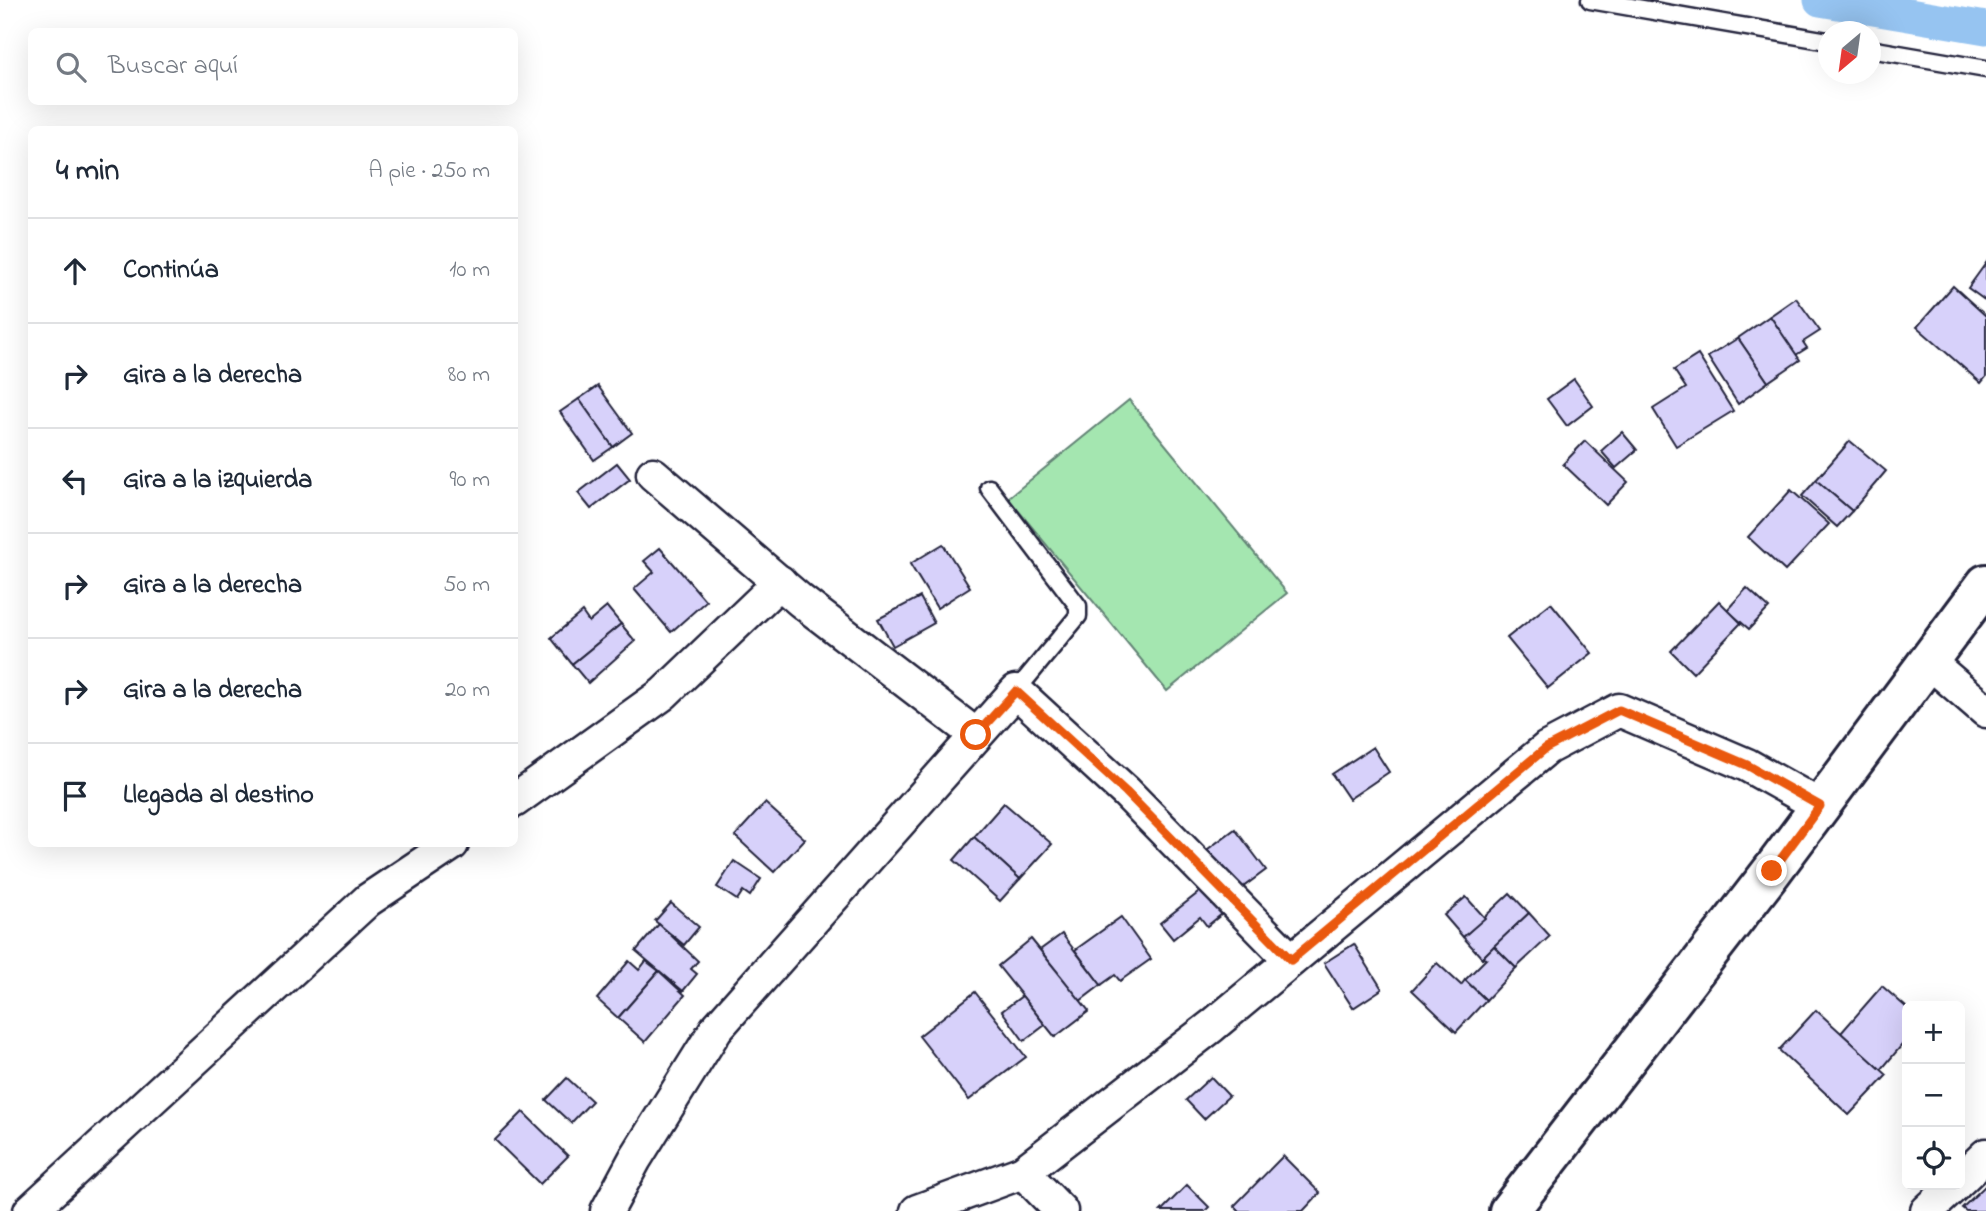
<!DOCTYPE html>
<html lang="es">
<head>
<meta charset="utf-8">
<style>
	:root { --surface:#fff; --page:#f6f6f7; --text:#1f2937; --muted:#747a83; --line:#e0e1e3 }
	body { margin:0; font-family:"Indie Flower",sans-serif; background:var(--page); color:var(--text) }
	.controls { position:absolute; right:21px; bottom:21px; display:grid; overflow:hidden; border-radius:10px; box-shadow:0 7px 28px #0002 }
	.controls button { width:63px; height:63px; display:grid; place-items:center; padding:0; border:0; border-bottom:2px solid var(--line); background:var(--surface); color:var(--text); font:35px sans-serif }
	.compass { position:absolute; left:1818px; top:21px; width:63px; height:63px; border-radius:50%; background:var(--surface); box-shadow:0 7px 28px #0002; rotate:209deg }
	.stop { position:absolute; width:21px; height:21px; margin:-16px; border:5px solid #ea580c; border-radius:50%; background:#fff }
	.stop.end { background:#ea580c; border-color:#fff; box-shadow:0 2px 7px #0008 }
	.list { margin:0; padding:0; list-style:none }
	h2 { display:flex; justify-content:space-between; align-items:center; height:91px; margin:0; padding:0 28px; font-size:30px }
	h2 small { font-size:23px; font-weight:400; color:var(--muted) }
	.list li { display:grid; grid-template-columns:46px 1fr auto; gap:21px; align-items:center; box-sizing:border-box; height:105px; padding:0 28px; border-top:2px solid var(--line) }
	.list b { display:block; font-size:26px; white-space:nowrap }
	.list em { font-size:23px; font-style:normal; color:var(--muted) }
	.icon { flex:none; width:38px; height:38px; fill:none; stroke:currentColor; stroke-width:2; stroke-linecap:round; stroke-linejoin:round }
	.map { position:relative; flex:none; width:1986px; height:1211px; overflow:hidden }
	.search { position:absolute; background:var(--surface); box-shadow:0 7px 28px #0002; left:28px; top:28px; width:490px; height:77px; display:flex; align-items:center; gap:18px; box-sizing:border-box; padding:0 24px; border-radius:10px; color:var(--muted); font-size:26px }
	.panel { position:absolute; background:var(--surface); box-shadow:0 7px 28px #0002; left:28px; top:126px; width:490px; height:721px; border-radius:10px }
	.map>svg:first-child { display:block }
	.green { fill:#a4e6b0; stroke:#638476; stroke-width:2 }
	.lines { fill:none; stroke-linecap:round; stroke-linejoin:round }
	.canal { stroke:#96c4f1; stroke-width:33 }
	.building { fill:#d7d1fa; stroke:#22223b; stroke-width:2 }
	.lane-casing { stroke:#22223b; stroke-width:21 }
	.street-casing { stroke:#22223b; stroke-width:37 }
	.secondary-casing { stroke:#22223b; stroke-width:44 }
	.lane { stroke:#fff; stroke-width:16 }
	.street { stroke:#fff; stroke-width:32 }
	.secondary { stroke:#fff; stroke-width:38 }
	.route { stroke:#ea580c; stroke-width:9 }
</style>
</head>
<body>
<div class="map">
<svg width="1986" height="1211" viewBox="0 0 1986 1211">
	<rect width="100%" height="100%" fill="#fff"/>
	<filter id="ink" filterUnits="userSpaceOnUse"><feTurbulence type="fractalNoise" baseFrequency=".0143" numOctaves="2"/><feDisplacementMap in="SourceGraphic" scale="14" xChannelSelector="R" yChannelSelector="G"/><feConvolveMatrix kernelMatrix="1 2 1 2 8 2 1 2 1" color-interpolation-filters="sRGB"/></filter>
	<g filter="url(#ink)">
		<polygon class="green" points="1129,400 1287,593 1167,691 1008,498"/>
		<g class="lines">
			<polyline class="canal" points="1820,0 1986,28"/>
		</g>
		<g class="building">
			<polygon points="1986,263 1986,301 1968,288"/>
			<polygon points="1953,286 1986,316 1986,377 1981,383 1917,327"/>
			<polygon points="1796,298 1820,331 1803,342 1807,348 1796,355 1770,316"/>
			<polygon points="1770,316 1800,360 1768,382 1738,338"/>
			<polygon points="1738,338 1768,382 1738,404 1708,357"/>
			<polygon points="1698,355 1733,411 1676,446 1653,409 1686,388 1674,370"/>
			<polygon points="1574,379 1593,406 1567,426 1547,399"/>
			<polygon points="598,386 632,433 613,447 579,399"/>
			<polygon points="579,399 613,447 594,460 560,412"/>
			<polygon points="1622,432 1637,450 1616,468 1601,451"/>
			<polygon points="1585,441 1628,482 1606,505 1563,464"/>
			<polygon points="1850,441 1886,471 1852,511 1816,480"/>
			<polygon points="617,463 630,479 591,509 578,493"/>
			<polygon points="1816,480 1852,511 1837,527 1802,496"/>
			<polygon points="1791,490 1829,524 1785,571 1748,537"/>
			<polygon points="943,544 970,587 937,608 910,564"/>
			<polygon points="660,548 706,601 671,632 634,589 654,572 644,561"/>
			<polygon points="1747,588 1769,608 1749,629 1727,610"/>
			<polygon points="920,597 934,623 893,646 878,619"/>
			<polygon points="1719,601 1741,623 1693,673 1671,651"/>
			<polygon points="1551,603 1592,653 1548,688 1507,638"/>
			<polygon points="607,607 621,624 572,664 551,638 582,612 589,622"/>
			<polygon points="621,624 635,641 588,683 572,664"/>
			<polygon points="1373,747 1389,772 1349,799 1332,774"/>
			<polygon points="765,803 805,839 774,872 735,836"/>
			<polygon points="1004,803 1052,844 1020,879 974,837"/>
			<polygon points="1235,829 1266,870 1235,893 1204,852"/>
			<polygon points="974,837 1020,879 1000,901 954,860"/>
			<polygon points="734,861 761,879 750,896 743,891 737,900 717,887"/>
			<polygon points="1202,890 1222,914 1207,926 1200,917 1173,939 1160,923"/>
			<polygon points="1510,893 1529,913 1482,958 1463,937"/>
			<polygon points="1466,897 1485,918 1463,937 1444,915"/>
			<polygon points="671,903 699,927 684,945 655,921"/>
			<polygon points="1529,913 1550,936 1516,968 1494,946"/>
			<polygon points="1121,917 1151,959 1120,981 1115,975 1101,985 1075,950"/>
			<polygon points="659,924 698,961 691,969 697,974 683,991 636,951"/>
			<polygon points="1062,934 1101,985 1080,1001 1040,950"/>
			<polygon points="1031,939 1089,1011 1055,1037 998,966"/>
			<polygon points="1354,944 1382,989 1353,1008 1324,963"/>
			<polygon points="1494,946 1516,968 1486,1000 1465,980 1486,959 1482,958"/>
			<polygon points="629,961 639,970 646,961 659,971 618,1018 597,999"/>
			<polygon points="1437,963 1461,985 1465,980 1486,1000 1456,1032 1412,990"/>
			<polygon points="659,971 685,995 645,1042 618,1018"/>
			<polygon points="1882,986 1907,1008 1907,1039 1881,1070 1841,1033"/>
			<polygon points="975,992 1026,1057 969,1100 919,1036"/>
			<polygon points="1022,996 1045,1025 1024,1041 1002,1011"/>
			<polygon points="1816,1010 1887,1075 1849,1115 1779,1050"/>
			<polygon points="1211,1077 1229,1096 1204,1119 1186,1100"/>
			<polygon points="567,1078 592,1101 571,1123 546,1100"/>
			<polygon points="523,1112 568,1156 540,1184 495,1140"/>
			<polygon points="1283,1156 1320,1193 1303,1211 1239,1211 1234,1206"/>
			<polygon points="1187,1185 1209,1207 1205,1211 1161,1211"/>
			<polygon points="1986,1185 1986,1211 1966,1211 1962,1208"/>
		</g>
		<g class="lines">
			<g class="lane-casing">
				<g id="lane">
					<polyline points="1590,0 1828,41"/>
					<polyline points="1870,49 1986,69"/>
					<polyline points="989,488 1078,606 1078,616 1016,691"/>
				</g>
			</g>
			<g class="street-casing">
				<g id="street">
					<polyline points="653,474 801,601 976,735"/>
					<polyline points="1928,661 1986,711"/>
					<polyline points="514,801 663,694 780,582"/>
					<polyline points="1023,1172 1061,1211"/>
					<polyline points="1960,1180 1986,1155"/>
					<polyline points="30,1211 368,900 452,844"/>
					<polyline points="607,1211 635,1159 716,1029 1016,691 1126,792 1291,960"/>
					<polyline points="917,1211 1023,1172 1212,1026 1547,748 1619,710 1747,765 1820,806"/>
					<polyline points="1927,1211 1955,1185"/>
				</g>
			</g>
			<g class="secondary-casing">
				<polyline id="secondary" points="1509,1211 1772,871 1986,584"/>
			</g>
			<use href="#lane" class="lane"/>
			<use href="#street" class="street"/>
			<use href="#secondary" class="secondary"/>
		</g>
	</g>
	<g class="lines" filter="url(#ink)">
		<polyline class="route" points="976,735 1016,691 1126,792 1291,960 1546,748 1619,710 1747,765 1820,806 1772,871"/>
	</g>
</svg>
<div class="controls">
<button>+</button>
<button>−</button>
<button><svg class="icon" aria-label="locate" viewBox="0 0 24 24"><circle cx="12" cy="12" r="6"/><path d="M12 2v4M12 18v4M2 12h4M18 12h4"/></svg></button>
</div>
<svg class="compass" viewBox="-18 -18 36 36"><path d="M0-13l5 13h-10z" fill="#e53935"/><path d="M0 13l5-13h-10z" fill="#747a83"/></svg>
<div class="stop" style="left:976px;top:735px"></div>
<div class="stop end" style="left:1772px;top:871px"></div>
<div class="search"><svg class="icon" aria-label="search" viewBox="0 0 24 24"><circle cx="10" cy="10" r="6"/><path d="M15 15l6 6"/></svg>Buscar aquí</div>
<section class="panel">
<h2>4 min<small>A pie · 250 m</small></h2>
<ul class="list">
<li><svg class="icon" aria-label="ahead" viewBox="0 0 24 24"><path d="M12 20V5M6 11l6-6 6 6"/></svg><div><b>Continúa</b></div><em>10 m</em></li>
<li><svg class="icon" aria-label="right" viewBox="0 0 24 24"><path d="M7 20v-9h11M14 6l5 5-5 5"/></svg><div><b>Gira a la derecha</b></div><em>80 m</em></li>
<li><svg class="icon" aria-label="left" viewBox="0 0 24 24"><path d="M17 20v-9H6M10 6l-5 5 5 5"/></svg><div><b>Gira a la izquierda</b></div><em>90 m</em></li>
<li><svg class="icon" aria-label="right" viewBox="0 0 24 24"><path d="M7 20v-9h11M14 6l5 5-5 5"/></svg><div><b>Gira a la derecha</b></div><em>50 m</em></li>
<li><svg class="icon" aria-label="right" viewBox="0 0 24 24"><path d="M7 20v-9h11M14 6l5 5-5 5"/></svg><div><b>Gira a la derecha</b></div><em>20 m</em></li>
<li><svg class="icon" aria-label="arrive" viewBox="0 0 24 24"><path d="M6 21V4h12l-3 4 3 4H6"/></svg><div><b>Llegada al destino</b></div></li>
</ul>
</section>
</div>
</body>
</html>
